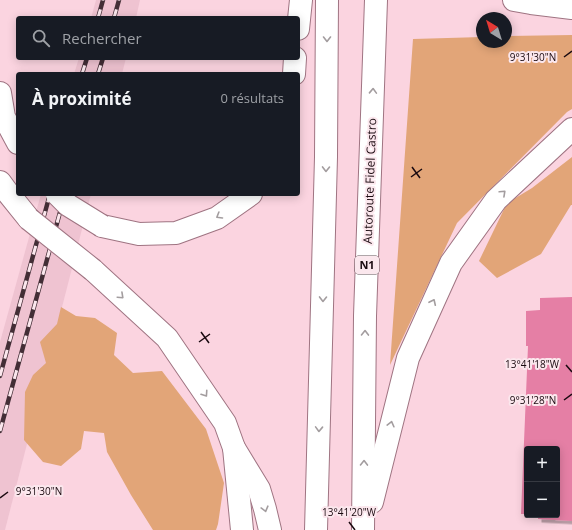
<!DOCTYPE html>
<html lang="fr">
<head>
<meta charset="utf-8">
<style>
	:root { --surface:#171b24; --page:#242831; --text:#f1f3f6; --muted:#9ea1a6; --line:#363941 }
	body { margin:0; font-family:"Open Sans",sans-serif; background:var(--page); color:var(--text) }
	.controls { position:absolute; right:12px; bottom:12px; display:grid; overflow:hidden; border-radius:4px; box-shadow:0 2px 10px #0003 }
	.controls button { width:36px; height:36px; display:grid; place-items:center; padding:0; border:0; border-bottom:1px solid var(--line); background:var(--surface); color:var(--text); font:20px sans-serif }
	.compass { position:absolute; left:476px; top:12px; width:36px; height:36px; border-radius:50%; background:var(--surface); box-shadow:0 2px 10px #0003; rotate:322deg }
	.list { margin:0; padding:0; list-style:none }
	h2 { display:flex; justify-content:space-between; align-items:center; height:52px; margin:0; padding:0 16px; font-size:17px }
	h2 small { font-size:13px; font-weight:400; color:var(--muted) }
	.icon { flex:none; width:22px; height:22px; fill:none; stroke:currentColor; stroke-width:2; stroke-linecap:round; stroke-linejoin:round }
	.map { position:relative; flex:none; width:572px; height:530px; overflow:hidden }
	.search { position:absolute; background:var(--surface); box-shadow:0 2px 10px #0003; left:16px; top:16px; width:284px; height:44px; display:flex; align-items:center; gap:10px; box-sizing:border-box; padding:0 14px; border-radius:4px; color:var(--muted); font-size:15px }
	.panel { position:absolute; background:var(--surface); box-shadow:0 2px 10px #0003; left:16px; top:72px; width:284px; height:124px; border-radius:4px }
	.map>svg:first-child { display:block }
	.built { fill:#efc3d1 }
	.green { fill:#e2a578 }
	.building { fill:#e57fa5; filter:url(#shadow) }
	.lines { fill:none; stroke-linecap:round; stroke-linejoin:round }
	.street-casing { stroke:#9f7482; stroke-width:24 }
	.primary-casing { stroke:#9f7482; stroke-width:24 }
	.highway-casing { stroke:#9f7482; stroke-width:24 }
	.street { stroke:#fff; stroke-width:22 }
	.primary { stroke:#fff; stroke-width:22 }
	.highway { stroke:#fff; stroke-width:22 }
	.rail-casing { stroke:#432e36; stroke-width:4.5 }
	.rail { stroke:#fbe7ed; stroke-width:3; stroke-dasharray:9; stroke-linecap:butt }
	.highway-bridge-casing { stroke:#9f7482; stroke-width:24; stroke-linecap:butt }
	.highway-bridge { stroke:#fff; stroke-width:22 }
	.oneway { stroke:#a39d9f }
	.ticks { fill:none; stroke:#1a0a10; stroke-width:1.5 }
	.labels { text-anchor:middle; stroke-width:4; stroke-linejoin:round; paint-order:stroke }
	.shield { fill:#fbe7ed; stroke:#5e4c52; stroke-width:1 }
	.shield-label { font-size:11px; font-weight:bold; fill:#1a0a10 }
	.street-label { font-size:12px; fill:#1a0a10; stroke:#fbe7ed }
	.ticks-label { font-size:10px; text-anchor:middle; fill:#1a0a10; stroke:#fbe7ed; stroke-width:4; stroke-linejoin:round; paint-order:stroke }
</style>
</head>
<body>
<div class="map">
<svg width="572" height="530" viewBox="0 0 572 530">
	<defs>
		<filter id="shadow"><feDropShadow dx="3.5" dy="3.5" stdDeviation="0" flood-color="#0004"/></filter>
	</defs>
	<rect width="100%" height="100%" fill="#fbd4e0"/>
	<g class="built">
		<polygon points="96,0 140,0 136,18 91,18"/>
		<polygon points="79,58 126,58 122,74 74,74"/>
		<polygon points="41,194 91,194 5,530 0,530 0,342"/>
	</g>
	<g class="green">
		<polygon points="572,35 572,109 567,112 457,223 390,365 413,39 482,37 482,42 506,42 506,36"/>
		<polygon points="572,157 572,205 571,205 541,254 497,278 479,261 507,203 532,188"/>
		<polygon points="61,307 76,316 95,318 117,333 114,355 133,373 162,371 206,429 224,483 218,524 216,530 153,530 131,495 107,452 104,433 84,431 81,449 61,466 43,462 24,440 25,392 33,375 46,363 40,342 57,324"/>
	</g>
	<polygon class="building" points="572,297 572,521 538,519 538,515 557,515 557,449 527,449 527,514 521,514 528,346 526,346 526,311 540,310 540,298"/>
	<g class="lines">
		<g class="street-casing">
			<polyline id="street" points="234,448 242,530"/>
		</g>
		<g class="primary-casing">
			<polyline id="primary" points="514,0 531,3 572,8"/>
		</g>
		<g class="highway-casing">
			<g id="highway">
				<polyline points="298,29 301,0"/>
				<polyline points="294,74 295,58"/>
				<polyline points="0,93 4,117 18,143"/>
				<polyline points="0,182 8,193 29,219"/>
				<polyline points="102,226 139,234 176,233 217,218 251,194"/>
				<polyline points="93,270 167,338 225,423 234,448 259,489 265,509 270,530"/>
				<polyline points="372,502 408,358 451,263 496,200 572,129"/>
				<polyline points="316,530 326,157 327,0"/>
				<polyline points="363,530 365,316 376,0"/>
			</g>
		</g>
		<use href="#street" class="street"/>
		<use href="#primary" class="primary"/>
		<use href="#highway" class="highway"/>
		<g class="rail-casing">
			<g id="rail">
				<polyline points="98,18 103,0"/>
				<polyline points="114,18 119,0"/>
				<polyline points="82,74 87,58"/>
				<polyline points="98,74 103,58"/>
				<polyline points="0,376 50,194"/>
				<polyline points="0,431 65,194"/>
			</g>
		</g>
		<use href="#rail" class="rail"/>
		<g class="highway-bridge-casing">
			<g id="highway-bridge">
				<polyline points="57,194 68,205 102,226"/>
				<polyline points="29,219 93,270"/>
			</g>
		</g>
		<use href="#highway-bridge" class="highway-bridge"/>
	</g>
	<defs><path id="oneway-chevron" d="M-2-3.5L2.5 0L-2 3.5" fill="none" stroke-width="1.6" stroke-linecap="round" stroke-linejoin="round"/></defs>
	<g class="oneway">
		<use href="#oneway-chevron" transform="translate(327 39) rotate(90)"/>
		<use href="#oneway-chevron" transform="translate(373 91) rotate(-88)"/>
		<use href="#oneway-chevron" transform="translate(326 169) rotate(91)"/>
		<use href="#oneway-chevron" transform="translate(503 193) rotate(-43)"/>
		<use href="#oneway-chevron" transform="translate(219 216) rotate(149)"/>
		<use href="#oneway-chevron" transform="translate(121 296) rotate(43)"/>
		<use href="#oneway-chevron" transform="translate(323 299) rotate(91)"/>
		<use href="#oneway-chevron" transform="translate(433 302) rotate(-65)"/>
		<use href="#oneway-chevron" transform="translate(365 333) rotate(-89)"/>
		<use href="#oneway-chevron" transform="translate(205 394) rotate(56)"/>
		<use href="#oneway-chevron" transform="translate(391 424) rotate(-76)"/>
		<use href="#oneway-chevron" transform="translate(319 429) rotate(92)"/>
		<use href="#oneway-chevron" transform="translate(364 463) rotate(-89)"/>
		<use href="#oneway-chevron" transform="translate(265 509) rotate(75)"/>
	</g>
	<path class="ticks" d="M 564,57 L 572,51M 412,167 L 420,178M 411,177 L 422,169M 201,332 L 209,343M 199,342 L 210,334M 566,365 L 572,372M 564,400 L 572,394M 0,498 L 8,492M 349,522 L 355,530"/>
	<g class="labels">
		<rect class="shield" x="355" y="256" width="24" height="18" rx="3"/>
		<g class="shield-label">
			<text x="367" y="269">N1</text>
		</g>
		<g class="street-label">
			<text transform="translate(370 181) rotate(-88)" y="4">Autoroute Fidel Castro</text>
		</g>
	</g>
	<g class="ticks-label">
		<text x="533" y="61">9°31'30"N</text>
		<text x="532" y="368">13°41'18"W</text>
		<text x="533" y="404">9°31'28"N</text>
		<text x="39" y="495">9°31'30"N</text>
		<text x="349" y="516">13°41'20"W</text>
	</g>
</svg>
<div class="controls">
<button>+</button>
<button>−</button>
</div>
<svg class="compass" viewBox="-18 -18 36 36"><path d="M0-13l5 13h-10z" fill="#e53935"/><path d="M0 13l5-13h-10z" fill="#9ea1a6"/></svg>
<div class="search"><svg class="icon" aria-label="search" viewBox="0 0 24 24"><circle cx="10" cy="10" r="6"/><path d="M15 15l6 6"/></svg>Rechercher</div>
<section class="panel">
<h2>À proximité<small>0 résultats</small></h2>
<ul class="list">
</ul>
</section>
</div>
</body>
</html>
